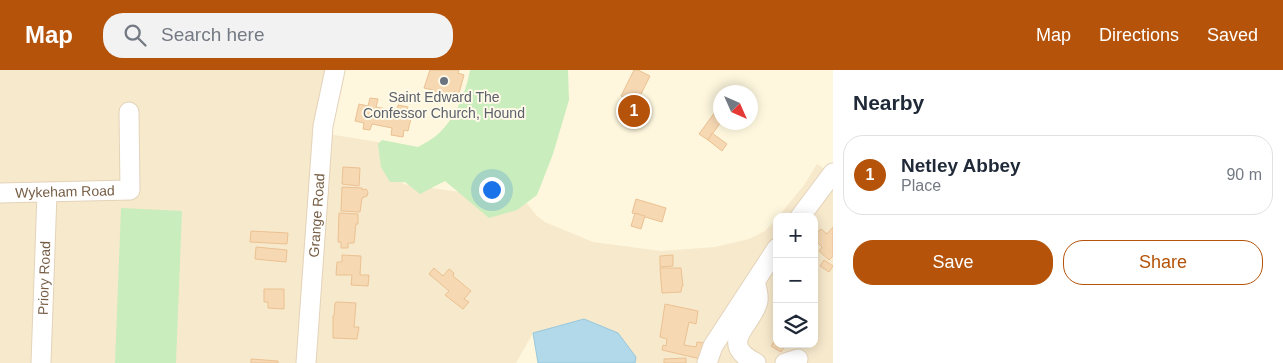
<!DOCTYPE html>
<html lang="en">
<head>
<meta charset="utf-8">
<style>
	:root { --surface:#fff; --page:#f2f2f3; --text:#1f2937; --muted:#747a83; --line:#e0e1e3; --accent:#b45309 }
	body { margin:0; font-family:Arial,sans-serif; background:var(--page); color:var(--text) }
	.controls { position:absolute; right:15px; bottom:15px; display:grid; overflow:hidden; border-radius:10px; box-shadow:0 2px 12px #0003 }
	.controls button { width:45px; height:45px; display:grid; place-items:center; padding:0; border:0; border-bottom:1px solid var(--line); background:var(--surface); color:var(--text); font:25px sans-serif }
	.compass { position:absolute; left:713px; top:15px; width:45px; height:45px; border-radius:50%; background:var(--surface); box-shadow:0 2px 12px #0003; rotate:135deg }
	.you { position:absolute; left:491px; top:119px; width:18px; height:18px; margin:-12px; border:4px solid #fff; border-radius:50%; background:#1a73e8; box-shadow:0 0 0 8px #1a73e833 }
	.badge { display:grid; place-items:center; width:32px; height:32px; border-radius:50%; background:var(--accent); color:#fff; font-size:16px; font-weight:700 }
	.pin { position:absolute; translate:-50% -50%; border:2px solid #fff; box-shadow:0 1px 5px #0006 }
	.list { margin:0; padding:0; list-style:none }
	h2 { display:flex; justify-content:space-between; align-items:center; height:65px; margin:0; padding:0 20px; font-size:21px }
	h2 small { font-size:16px; font-weight:400; color:var(--muted) }
	.list li { display:grid; grid-template-columns:32px 1fr auto; gap:15px; align-items:center; box-sizing:border-box; height:80px; margin:0 10px 10px; padding:0 10px; border:1px solid var(--line); border-radius:20px }
	.list b { display:block; font-size:19px; white-space:nowrap }
	.list p { margin:0; font-size:16px; white-space:nowrap; color:var(--muted) }
	.list em { font-size:16px; font-style:normal; color:var(--muted) }
	.actions { display:flex; gap:10px; padding:15px 20px }
	.actions a { flex:1; padding:11px 0; border:1px solid var(--accent); border-radius:20px; text-align:center; font-size:18px; color:var(--accent) }
	.actions .main { background:var(--accent); color:#fff }
	.icon { flex:none; width:28px; height:28px; fill:none; stroke:currentColor; stroke-width:2; stroke-linecap:round; stroke-linejoin:round }
	.map { position:relative; flex:none; width:833px; height:293px; overflow:hidden }
	header { display:flex; align-items:center; gap:30px; box-sizing:border-box; height:70px; padding:0 25px; background:var(--accent); color:#fff }
	header strong { font-size:24px }
	nav { display:flex; gap:28px; margin-inline-start:auto; font-size:18px }
	.search { width:350px; height:45px; background:var(--page); display:flex; align-items:center; gap:12px; box-sizing:border-box; padding:0 18px; border-radius:20px; color:var(--muted); font-size:19px }
	main { display:flex }
	aside { flex:1; background:var(--surface) }
	.map>svg:first-child { display:block }
	.residential { fill:#f7e9cc }
	.green { fill:#c9edbc }
	.water { fill:#b1d9e9; stroke:#97c7dc }
	.building { fill:#f6d8b3; stroke:#ebc192 }
	.lines { fill:none; stroke-linecap:round; stroke-linejoin:round }
	.minor-casing { stroke:#e3d3ba; stroke-width:21 }
	.minor { stroke:#fff; stroke-width:19 }
	.worship-dot { fill:#6b7280; stroke:#fff9e7; stroke-width:2 }
	.labels { text-anchor:middle; stroke-width:4; stroke-linejoin:round; paint-order:stroke }
	.worship-label { font-size:14px; fill:#5b616d; stroke:#fff9e7 }
	.street-label { font-size:14px; fill:#765d44; stroke:#fff9e7 }
</style>
</head>
<body>
<header>
<strong>Map</strong>
<div class="search"><svg class="icon" aria-label="search" viewBox="0 0 24 24"><circle cx="10" cy="10" r="6"/><path d="M15 15l6 6"/></svg>Search here</div>
<nav><a>Map</a><a>Directions</a><a>Saved</a></nav>
</header>
<main>
<div class="map">
<svg width="833" height="293" viewBox="0 0 833 293">
	<rect width="100%" height="100%" fill="#fef7de"/>
	<polygon class="residential" points="0,0 335,0 322,63 403,76 403,114 525,131 537,146 545,152 593,172 661,181 715,177 749,169 765,161 777,148 777,274 814,274 814,147 778,147 804,115 817,94 833,104 833,293 635,293 636,287 533,263 516,293 0,293"/>
	<g class="green">
		<path d="M 470,0 L 568,0 L 569,30 L 553,84 L 537,125 L 517,140 L 489,148 L 445,111 L 420,124 L 405,112 L 390,112 L 381,97 L 378,74 L 382,70 L 418,77 C 425,73 433,69 438,64 C 456,48 466,22 470,0 Z"/>
		<polygon points="121,138 182,141 176,293 115,293"/>
	</g>
	<polygon class="water" points="584,249 618,263 636,287 635,293 538,293 533,263"/>
	<g class="building">
		<polygon points="430,0 459,0 458,3 464,5 459,23 454,22 451,32 447,31 446,33 430,28 433,20 424,18"/>
		<polygon points="634,0 638,0 650,6 636,34 621,26"/>
		<polygon points="370,28 378,29 376,37 397,41 398,35 408,37 406,42 412,44 408,61 404,60 403,67 391,65 392,58 372,54 370,60 363,59 364,53 355,51 359,34 368,36"/>
		<polygon points="715,42 721,46 721,52 708,70 699,64"/>
		<polygon points="712,63 727,74 722,81 708,70"/>
		<polygon points="343,97 360,98 359,116 342,114"/>
		<polygon points="342,117 362,118 362,120 366,119 368,122 367,126 362,128 360,142 341,141"/>
		<polygon points="636,129 666,138 662,152 632,143"/>
		<polygon points="339,143 358,144 358,154 356,154 354,173 348,173 348,178 341,178 341,172 338,172"/>
		<polygon points="635,143 645,146 641,159 631,156"/>
		<polygon points="833,157 833,186 829,190 819,181 822,177 814,169 814,165 821,159 827,164"/>
		<polygon points="251,161 288,163 287,174 250,172"/>
		<polygon points="256,177 287,180 286,192 255,189"/>
		<polygon points="342,185 361,186 360,205 369,205 368,216 351,215 352,205 336,205 337,192 342,192"/>
		<polygon points="673,185 673,196 660,197 660,186"/>
		<polygon points="824,190 833,196 829,202 820,196"/>
		<polygon points="434,198 443,206 449,199 454,203 453,206 471,221 464,229 469,232 463,239 445,225 449,221 429,204"/>
		<polygon points="660,198 681,198 683,216 682,216 681,222 662,223"/>
		<polygon points="264,219 284,219 284,239 268,238 268,232 264,232"/>
		<polygon points="337,232 356,233 354,257 359,257 357,269 333,268 333,246 334,246 335,233"/>
		<polygon points="665,234 698,241 696,254 689,252 684,275 696,277 697,272 711,274 705,290 662,280 663,275 666,276 667,269 660,267"/>
		<polygon points="775,270 777,271 777,274 785,276 781,282 771,276"/>
		<polygon points="686,288 686,293 664,293 664,289"/>
		<polygon points="251,289 278,291 278,293 251,293"/>
	</g>
	<g class="lines">
		<g class="minor-casing">
			<g id="minor">
				<path id="s1" d="M 0,123 L 130,120 L 129,42"/>
				<polyline points="800,147 833,103"/>
				<path d="M 755,212 C 757,218 759,224 758,231 C 753,255 716,272 756,293"/>
				<path id="s2" d="M 41,293 L 47,123"/>
				<path id="s3" d="M 306,293 L 323,56 L 335,0"/>
				<polyline points="707,293 713,276 777,178"/>
				<polyline points="785,293 798,289"/>
			</g>
		</g>
		<use href="#minor" class="minor"/>
	</g>
	<circle class="worship-dot" cx="444" cy="11" r="5"/>
	<g class="labels">
		<g class="worship-label">
			<text x="444" y="32">Saint Edward The<tspan x="444" dy="16">Confessor Church, Hound</tspan></text>
		</g>
		<g class="street-label">
			<text dy="5" stroke="none"><textPath href="#s1" startOffset="65">Wykeham Road</textPath></text>
			<text dy="5" stroke="none"><textPath href="#s3" startOffset="148">Grange Road</textPath></text>
			<text dy="5" stroke="none"><textPath href="#s2" startOffset="85">Priory Road</textPath></text>
		</g>
	</g>
</svg>
<div class="controls">
<button>+</button>
<button>−</button>
<button><svg class="icon" aria-label="layers" viewBox="0 0 24 24"><path d="M12 4l9 5-9 5-9-5zM3 14l9 5 9-5"/></svg></button>
</div>
<svg class="compass" viewBox="-18 -18 36 36"><path d="M0-13l5 13h-10z" fill="#e53935"/><path d="M0 13l5-13h-10z" fill="#747a83"/></svg>
<div class="you"></div>
<div class="pin badge" style="left:634px;top:41px">1</div>
</div>
<aside>
<h2>Nearby<small></small></h2>
<ul class="list">
<li><span class="badge">1</span><div><b>Netley Abbey</b><p>Place</p></div><em>90 m</em></li>
</ul>
<div class="actions"><a class="main">Save</a><a>Share</a></div>
</aside>
</main>
</body>
</html>
